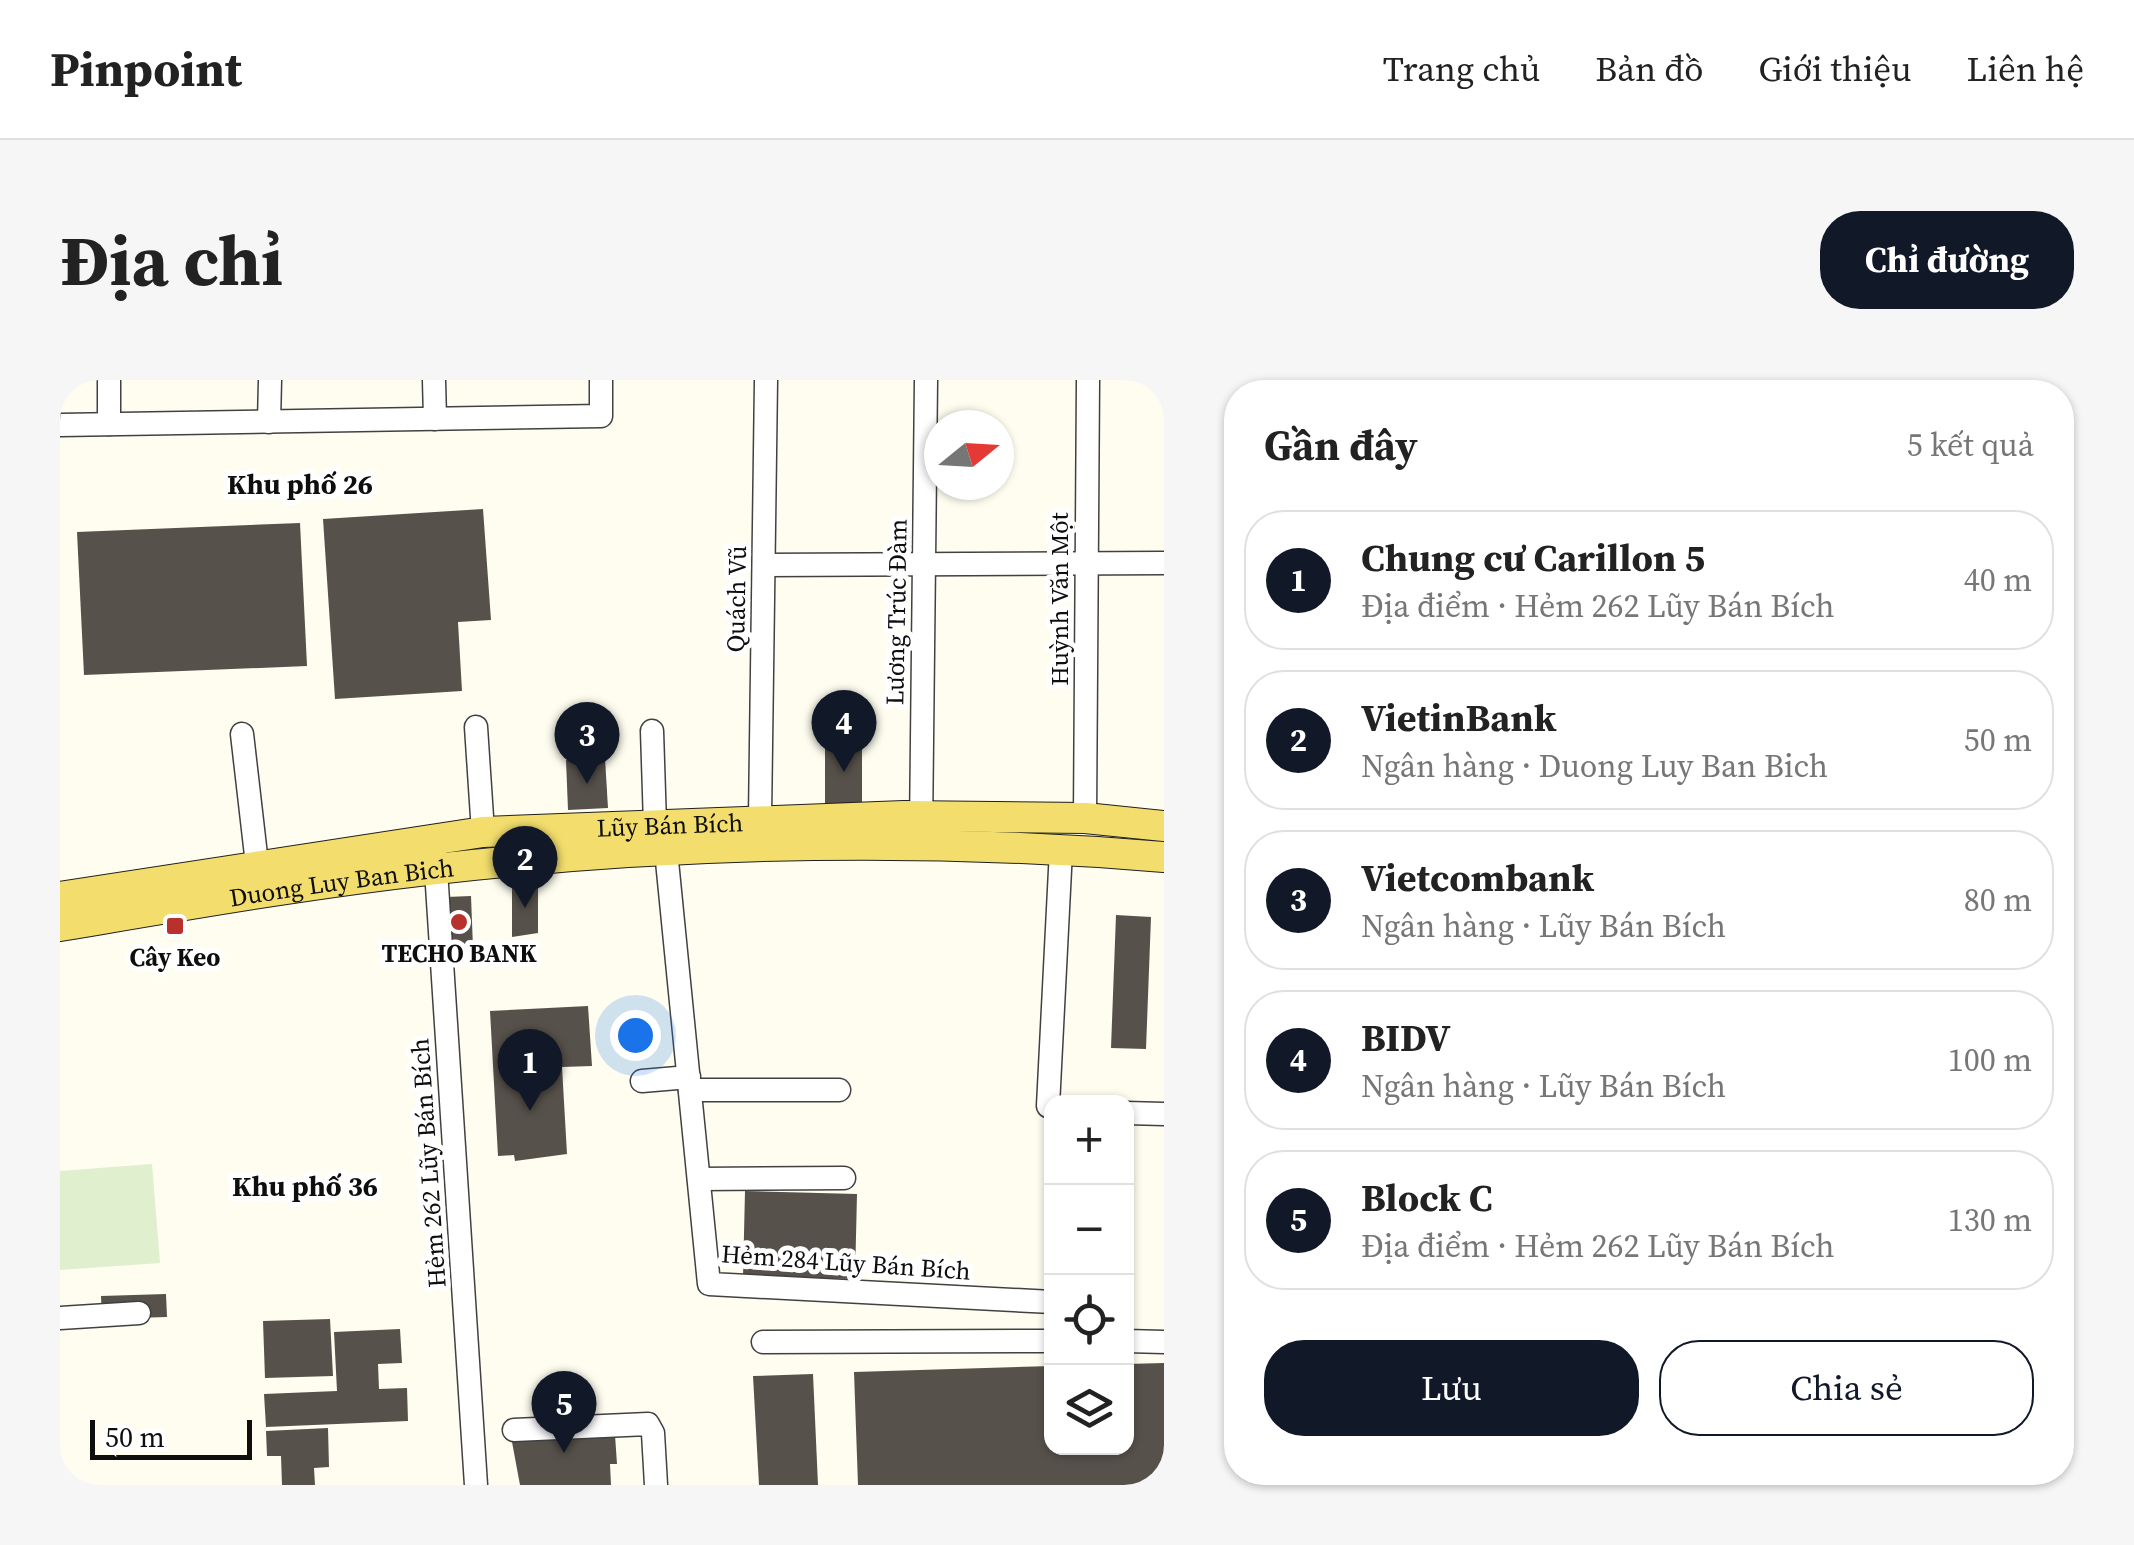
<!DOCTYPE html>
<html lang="vi">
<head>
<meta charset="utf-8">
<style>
	:root { --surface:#fff; --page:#f6f6f6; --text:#222; --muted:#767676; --line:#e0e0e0; --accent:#111827 }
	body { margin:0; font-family:"Source Serif 4",serif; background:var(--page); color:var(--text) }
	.controls { position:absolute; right:30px; bottom:30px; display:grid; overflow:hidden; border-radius:20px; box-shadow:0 2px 8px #0004 }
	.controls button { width:90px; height:90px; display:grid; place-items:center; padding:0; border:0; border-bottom:2px solid var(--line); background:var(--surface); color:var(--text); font:50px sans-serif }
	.compass { position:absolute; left:864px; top:30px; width:90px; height:90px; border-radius:50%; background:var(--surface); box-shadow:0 2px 8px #0004; rotate:72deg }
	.scale { position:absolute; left:30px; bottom:25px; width:162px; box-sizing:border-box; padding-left:10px; border:5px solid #0e0e0e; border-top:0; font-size:28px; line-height:35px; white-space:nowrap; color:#0e0e0e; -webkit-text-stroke:8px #fff; paint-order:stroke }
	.you { position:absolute; left:575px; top:655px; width:35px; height:35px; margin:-25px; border:8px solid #fff; border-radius:50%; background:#1a73e8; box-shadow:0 0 0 15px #1a73e833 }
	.badge { display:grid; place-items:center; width:65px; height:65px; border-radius:50%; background:var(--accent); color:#fff; font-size:32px; font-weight:700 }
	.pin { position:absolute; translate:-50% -82px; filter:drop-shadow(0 2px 5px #0008) }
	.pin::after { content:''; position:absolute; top:52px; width:35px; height:30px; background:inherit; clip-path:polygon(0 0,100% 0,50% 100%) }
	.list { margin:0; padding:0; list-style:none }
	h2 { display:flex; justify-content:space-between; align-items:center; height:130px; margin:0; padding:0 40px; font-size:42px }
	h2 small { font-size:32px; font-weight:400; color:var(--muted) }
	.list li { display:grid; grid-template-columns:65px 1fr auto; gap:30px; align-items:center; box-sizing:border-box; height:140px; margin:0 20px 20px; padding:0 20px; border:2px solid var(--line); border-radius:40px }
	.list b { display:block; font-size:38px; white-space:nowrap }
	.list p { margin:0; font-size:32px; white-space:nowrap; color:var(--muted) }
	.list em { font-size:32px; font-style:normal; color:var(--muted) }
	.actions { display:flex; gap:20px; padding:30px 40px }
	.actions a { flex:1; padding:22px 0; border:2px solid var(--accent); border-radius:40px; text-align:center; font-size:35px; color:var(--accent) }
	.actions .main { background:var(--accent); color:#fff }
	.icon { flex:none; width:55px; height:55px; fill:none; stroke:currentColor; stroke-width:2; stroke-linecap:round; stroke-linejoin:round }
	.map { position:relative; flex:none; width:1104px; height:1105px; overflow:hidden; border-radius:40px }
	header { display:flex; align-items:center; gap:60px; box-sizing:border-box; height:140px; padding:0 50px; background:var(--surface); border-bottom:2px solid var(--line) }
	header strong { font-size:48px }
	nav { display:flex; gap:55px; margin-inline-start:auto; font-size:35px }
	.intro { display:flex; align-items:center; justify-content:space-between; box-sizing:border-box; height:240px; padding:0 60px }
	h1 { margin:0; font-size:70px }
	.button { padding:25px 45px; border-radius:40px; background:var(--accent); color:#fff; font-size:35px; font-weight:700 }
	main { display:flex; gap:60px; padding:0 60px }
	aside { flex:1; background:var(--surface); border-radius:40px; box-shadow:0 2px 8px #0004 }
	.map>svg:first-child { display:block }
	.pitch { fill:#e0efcd }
	.building { fill:#57514b }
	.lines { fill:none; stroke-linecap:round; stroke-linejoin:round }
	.minor-casing { stroke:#414141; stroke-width:25 }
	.major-casing { stroke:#1f1f1f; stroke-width:32 }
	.minor { stroke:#fff; stroke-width:22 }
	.major { stroke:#f2dd6d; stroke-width:30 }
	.poi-dot { fill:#b9312c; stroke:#fff; stroke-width:4 }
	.labels { text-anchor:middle; stroke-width:10; stroke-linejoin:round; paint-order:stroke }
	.street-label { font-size:25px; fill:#0e0e0e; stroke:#fff }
	.poi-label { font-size:25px; font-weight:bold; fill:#0e0e0e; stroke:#fff }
	.neighbourhood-label { font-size:28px; font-weight:bold; fill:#0e0e0e; stroke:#fff }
</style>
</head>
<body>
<header>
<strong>Pinpoint</strong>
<nav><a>Trang chủ</a><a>Bản đồ</a><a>Giới thiệu</a><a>Liên hệ</a></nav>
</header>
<div class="intro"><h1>Địa chỉ</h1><a class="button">Chỉ đường</a></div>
<main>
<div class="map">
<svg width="1104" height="1105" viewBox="0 0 1104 1105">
	<rect width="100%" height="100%" fill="#fefdf0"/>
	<polygon class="pitch" points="92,784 100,883 0,890 0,791"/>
	<g class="building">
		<polygon points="423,129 431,240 398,242 402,311 275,319 263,139"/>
		<polygon points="240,143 247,286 24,295 17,152"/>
		<rect x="765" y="361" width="37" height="62"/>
		<polygon points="545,378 548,428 508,430 506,380"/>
		<polygon points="452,503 478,503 478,553 452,557"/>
		<polygon points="411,516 413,568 387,568 386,517"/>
		<polygon points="1056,535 1091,537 1086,669 1051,668"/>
		<polygon points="528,626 532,686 502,687 507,774 455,781 454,775 438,776 430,631"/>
		<polygon points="685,811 797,814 795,899 683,897"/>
		<polygon points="106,914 107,937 42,939 41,916"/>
		<polygon points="270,939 273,996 205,998 203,941"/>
		<polygon points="340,949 342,983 318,984 319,1009 347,1008 348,1041 206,1047 204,1014 277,1011 274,952"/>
		<polygon points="1104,983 1104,1105 798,1105 794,992 992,986 992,1068 1066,1068 1066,984"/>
		<polygon points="753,994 758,1105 699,1105 693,996"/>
		<polygon points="268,1048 269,1087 254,1088 255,1105 222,1105 221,1076 207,1076 206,1051"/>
		<polygon points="555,1055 557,1084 550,1084 551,1105 460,1105 452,1062"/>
	</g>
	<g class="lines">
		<g class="minor-casing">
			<g id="minor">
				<polyline points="374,0 375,39"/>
				<polyline points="209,42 210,0"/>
				<polyline points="49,44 49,0"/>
				<polyline points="0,45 541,36 541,0"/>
				<polyline points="705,185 1104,183"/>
				<polyline points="416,347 423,452"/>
				<polyline points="592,351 595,444"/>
				<polyline points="182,354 197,484"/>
				<polyline points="700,438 706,0"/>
				<polyline points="1025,438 1028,0"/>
				<polyline points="861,451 866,0"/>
				<polyline points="606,471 649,904 992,922"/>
				<polyline points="375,475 416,1105"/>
				<polyline points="582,701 629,697"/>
				<polyline points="630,710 779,710"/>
				<polyline points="988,726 1001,470"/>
				<polyline points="1066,733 1104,734"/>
				<polyline points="639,799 784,798"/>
				<polyline points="0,938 79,933"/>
				<polyline points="1066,961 1104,962"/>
				<polyline points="703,962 992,961"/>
				<polyline points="454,1050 588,1044 593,1053 596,1105"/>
			</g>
		</g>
		<g class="major-casing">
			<g id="major">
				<path id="s1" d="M 0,517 L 423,452 L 844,436 L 1025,438 L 1104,446"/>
				<path id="s2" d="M 0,546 C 125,525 250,503 376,489 C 616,462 863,457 1104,477"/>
			</g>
		</g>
		<use href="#minor" class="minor"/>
		<use href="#major" class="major"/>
	</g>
	<g class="poi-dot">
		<circle cx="399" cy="542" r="10"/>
		<rect x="105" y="536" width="20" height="20" rx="5"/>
	</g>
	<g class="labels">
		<g class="street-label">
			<text transform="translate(676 219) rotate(-89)" y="9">Quách Vũ</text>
			<text transform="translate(999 219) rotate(-90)" y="9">Huỳnh Văn Một</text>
			<text transform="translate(836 232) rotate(-89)" y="9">Lương Trúc Đàm</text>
			<text dy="9" stroke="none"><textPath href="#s1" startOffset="615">Lũy Bán Bích</textPath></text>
			<text dy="9" stroke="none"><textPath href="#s2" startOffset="285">Duong Luy Ban Bich</textPath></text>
			<text transform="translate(368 783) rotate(-94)" y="9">Hẻm 262 Lũy Bán Bích</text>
			<text transform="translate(786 882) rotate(4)" y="9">Hẻm 284 Lũy Bán Bích</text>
		</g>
		<g class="poi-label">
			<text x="399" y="582">TECHO BANK</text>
			<text x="115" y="586">Cây Keo</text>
		</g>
		<g class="neighbourhood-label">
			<text x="240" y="114">Khu phố 26</text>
			<text x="245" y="816">Khu phố 36</text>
		</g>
	</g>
</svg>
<div class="controls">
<button>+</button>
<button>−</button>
<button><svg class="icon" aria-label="locate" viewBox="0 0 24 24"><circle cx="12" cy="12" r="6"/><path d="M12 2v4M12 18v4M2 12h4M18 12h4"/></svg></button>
<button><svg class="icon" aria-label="layers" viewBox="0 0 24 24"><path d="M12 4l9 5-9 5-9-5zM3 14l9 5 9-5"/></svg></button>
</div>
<svg class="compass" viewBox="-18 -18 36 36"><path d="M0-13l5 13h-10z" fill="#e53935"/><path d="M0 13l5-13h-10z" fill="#767676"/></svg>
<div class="scale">50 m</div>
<div class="you"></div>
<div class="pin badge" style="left:470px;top:731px">1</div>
<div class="pin badge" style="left:465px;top:528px">2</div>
<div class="pin badge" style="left:527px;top:404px">3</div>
<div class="pin badge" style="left:784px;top:392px">4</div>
<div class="pin badge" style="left:504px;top:1073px">5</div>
</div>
<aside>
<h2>Gần đây<small>5 kết quả</small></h2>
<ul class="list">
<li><span class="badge">1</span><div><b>Chung cư Carillon 5</b><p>Địa điểm · Hẻm 262 Lũy Bán Bích</p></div><em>40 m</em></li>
<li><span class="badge">2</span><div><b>VietinBank</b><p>Ngân hàng · Duong Luy Ban Bich</p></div><em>50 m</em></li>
<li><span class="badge">3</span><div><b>Vietcombank</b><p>Ngân hàng · Lũy Bán Bích</p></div><em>80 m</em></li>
<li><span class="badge">4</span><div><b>BIDV</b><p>Ngân hàng · Lũy Bán Bích</p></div><em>100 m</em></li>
<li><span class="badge">5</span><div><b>Block C</b><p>Địa điểm · Hẻm 262 Lũy Bán Bích</p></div><em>130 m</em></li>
</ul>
<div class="actions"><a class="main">Lưu</a><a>Chia sẻ</a></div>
</aside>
</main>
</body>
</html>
